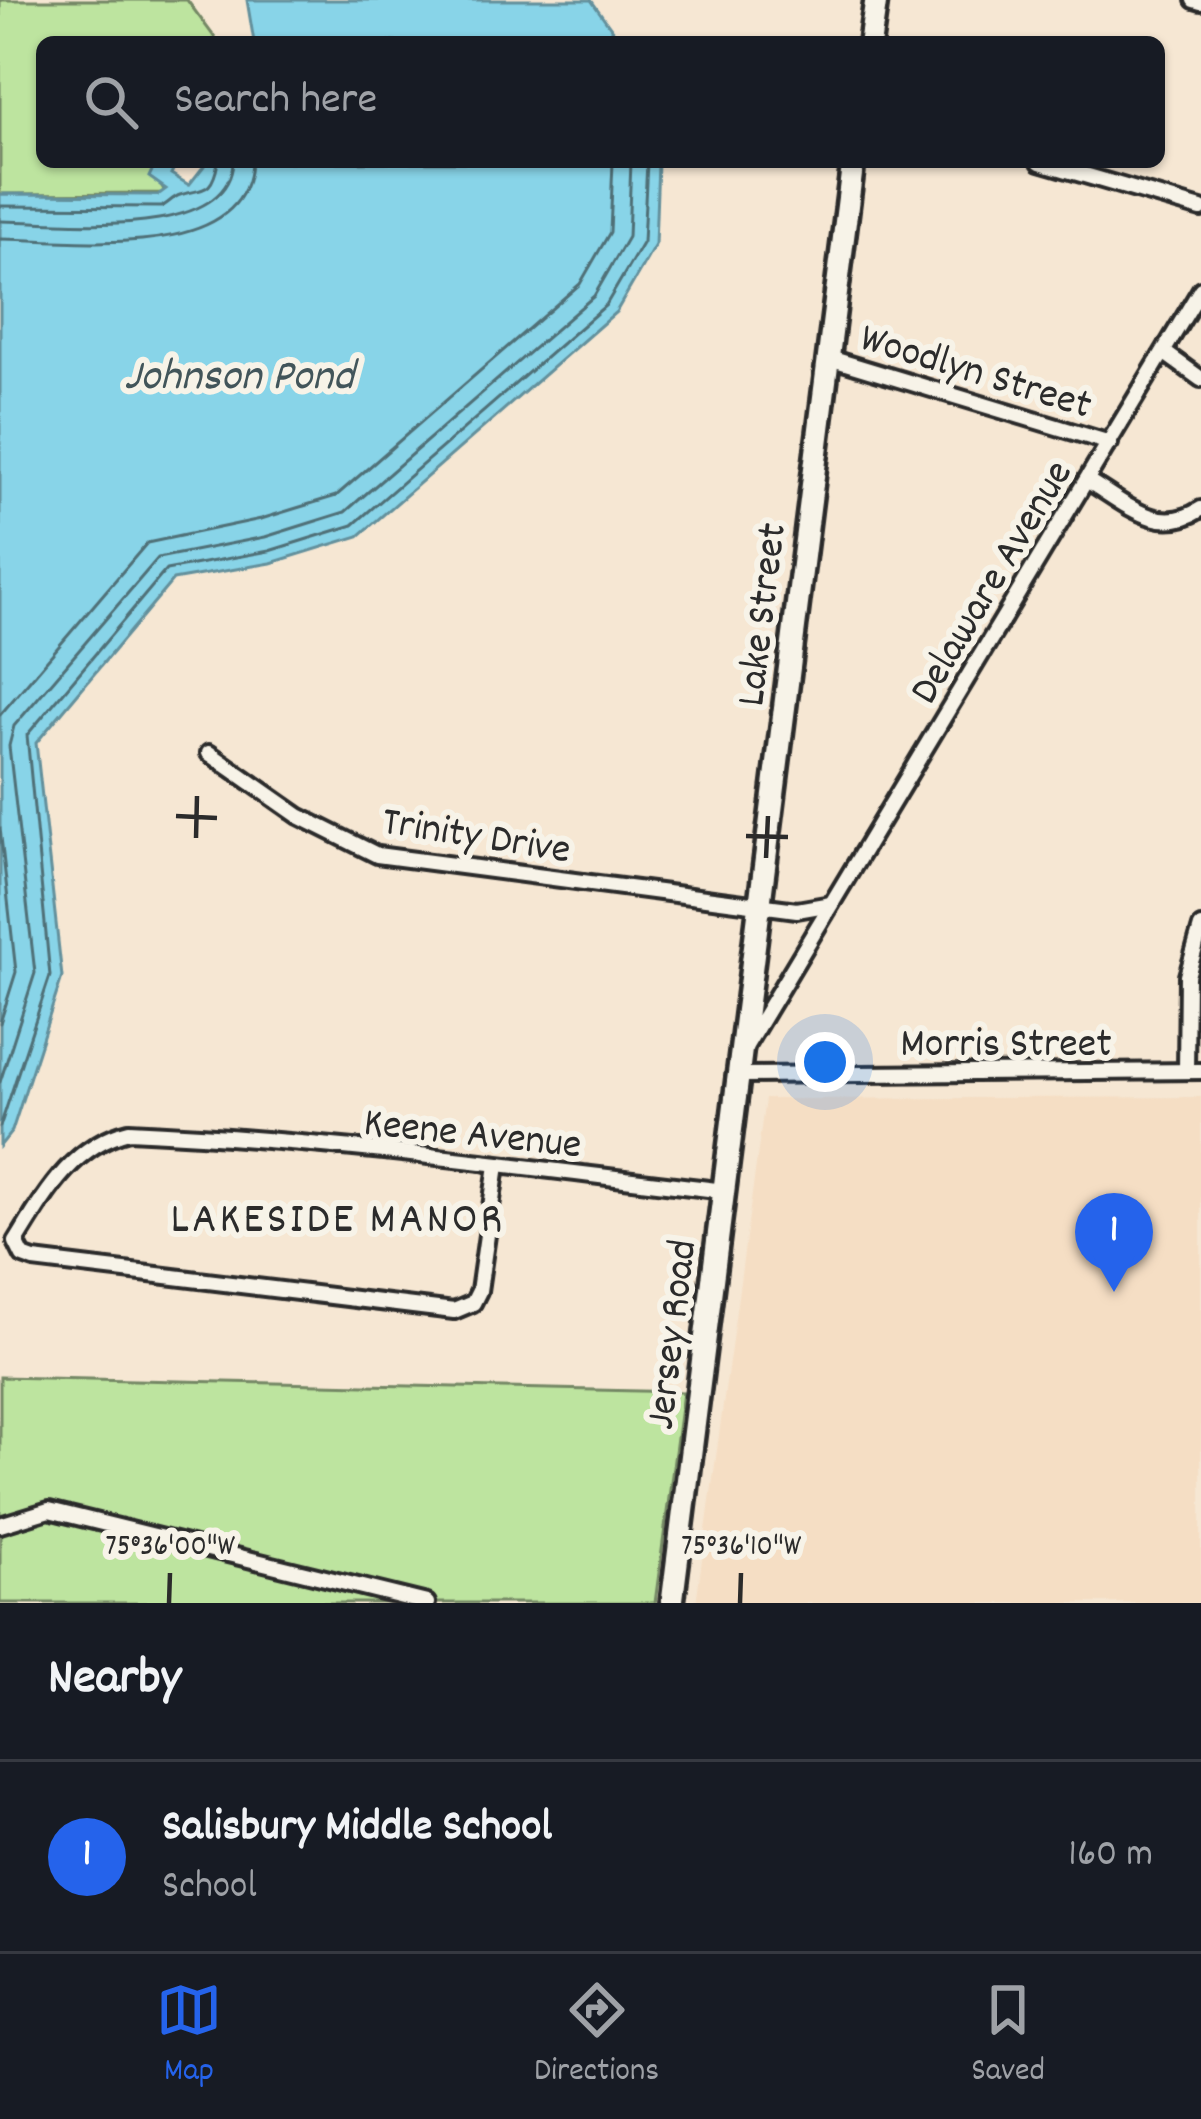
<!DOCTYPE html>
<html lang="en">
<head>
<meta charset="utf-8">
<style>
	:root { --surface:#171b24; --page:#20242c; --text:#f1f3f6; --muted:#9ea1a6; --line:#363941; --accent:#2563eb }
	body { margin:0; font-family:Dekko,sans-serif; background:var(--page); color:var(--text) }
	.you { position:absolute; left:825px; top:1062px; width:42px; height:42px; margin:-30px; border:9px solid #fff; border-radius:50%; background:#1a73e8; box-shadow:0 0 0 18px #1a73e833 }
	.badge { display:grid; place-items:center; width:78px; height:78px; border-radius:50%; background:var(--accent); color:#fff; font-size:39px; font-weight:700 }
	.pin { position:absolute; translate:-50% -99px; filter:drop-shadow(0 3px 6px #0008) }
	.pin::after { content:''; position:absolute; top:63px; width:42px; height:36px; background:inherit; clip-path:polygon(0 0,100% 0,50% 100%) }
	.list { margin:0; padding:0; list-style:none }
	h2 { display:flex; justify-content:space-between; align-items:center; height:156px; margin:0; padding:0 48px; font-size:51px }
	h2 small { font-size:39px; font-weight:400; color:var(--muted) }
	.list li { display:grid; grid-template-columns:78px 1fr auto; gap:36px; align-items:center; box-sizing:border-box; height:192px; padding:0 48px; border-top:3px solid var(--line) }
	.list b { display:block; font-size:45px; white-space:nowrap }
	.list p { margin:0; font-size:39px; white-space:nowrap; color:var(--muted) }
	.list em { font-size:39px; font-style:normal; color:var(--muted) }
	.icon { flex:none; width:66px; height:66px; fill:none; stroke:currentColor; stroke-width:2; stroke-linecap:round; stroke-linejoin:round }
	.map { position:relative; flex:none; width:1201px; height:1603px; overflow:hidden }
	.search { position:absolute; background:var(--surface); box-shadow:0 3px 9px #0004; left:36px; right:36px; top:36px; height:132px; display:flex; align-items:center; gap:30px; box-sizing:border-box; padding:0 42px; border-radius:18px; color:var(--muted); font-size:45px }
	.sheet { height:348px; background:var(--surface) }
	nav { display:flex; justify-content:space-around; align-items:center; box-sizing:border-box; height:168px; border-top:3px solid var(--line); background:var(--surface); font-size:33px; color:var(--muted) }
	nav a { display:grid; justify-items:center; gap:6px }
	nav .on { color:var(--accent) }
	.map>svg:first-child { display:block }
	.built { fill:#f5dec4 }
	.green { fill:#bde49f; stroke:#748865; stroke-width:3 }
	.water { fill:#88d4e8; stroke:#63909c; stroke-width:3 }
	.lines { fill:none; stroke-linecap:round; stroke-linejoin:round }
	.shore { stroke:#506f77; stroke-width:3 }
	.street-casing { stroke:#2b2b2b; stroke-width:22 }
	.secondary-casing { stroke:#2b2b2b; stroke-width:30 }
	.street { stroke:#f7f3e8; stroke-width:14 }
	.secondary { stroke:#f7f3e8; stroke-width:21 }
	.ticks { fill:none; stroke:#2b2b2b; stroke-width:4.5 }
	.labels { text-anchor:middle; stroke-width:12; stroke-linejoin:round; paint-order:stroke }
	.street-label { font-size:42px; fill:#2b2b2b; stroke:#f7f3e8 }
	.water-label { font-size:45px; font-style:italic; fill:#42555a; stroke:#f7f3e8 }
	.neighbourhood-label { font-size:45px; letter-spacing:3px; fill:#2b2b2b; stroke:#f7f3e8 }
	.ticks-label { font-size:30px; text-anchor:middle; fill:#2b2b2b; stroke:#f7f3e8; stroke-width:12; stroke-linejoin:round; paint-order:stroke }
</style>
</head>
<body>
<div class="map">
<svg width="1201" height="1603" viewBox="0 0 1201 1603">
	<rect width="100%" height="100%" fill="#f6e7d3"/>
	<filter id="ink" filterUnits="userSpaceOnUse"><feTurbulence type="fractalNoise" baseFrequency=".00833" numOctaves="2"/><feDisplacementMap in="SourceGraphic" scale="24" xChannelSelector="R" yChannelSelector="G"/><feConvolveMatrix kernelMatrix="1 2 1 2 8 2 1 2 1" color-interpolation-filters="sRGB"/></filter>
	<g filter="url(#ink)">
		<polygon class="built" points="1201,1097 1201,1603 696,1603 765,1099"/>
		<g class="green">
			<polygon points="0,0 187,0 218,42 42,42 42,162 156,162 151,169 166,193 0,194"/>
			<polygon points="0,1377 683,1392 655,1603 0,1603"/>
		</g>
		<g class="water">
			<polygon points="247,0 591,0 621,42 254,42"/>
			<polygon points="156,162 177,162 171,174 189,185 207,162 658,162 655,245 616,312 359,536 271,563 173,580 36,743 62,977 12,1131 0,1146 0,194 158,195 166,189 149,177"/>
		</g>
		<g class="lines">
			<g class="shore">
				<path d="M 0,206 L 161,207 C 168,204 173,197 180,195 C 203,188 212,195 218,162"/>
				<path d="M 0,221 C 58,221 228,243 233,162"/>
				<path d="M 0,239 C 69,239 247,265 251,162"/>
				<polyline points="0,715 147,543 261,519 336,496 580,284 610,232 613,162"/>
				<polyline points="0,828 16,972 0,1023"/>
				<polyline points="0,1082 35,973 9,746 14,726 158,558 265,537 345,512 594,296 628,237 631,162"/>
				<polyline points="0,1127 50,976 27,735 166,570 269,551 353,525 606,305 643,242 647,162"/>
			</g>
			<g class="street-casing">
				<g id="street">
					<polyline points="1194,0 1201,2"/>
					<polyline points="1040,162 1201,209"/>
					<polyline points="1165,353 1201,379"/>
					<polyline points="826,357 1110,443"/>
					<path d="M 1088,481 C 1125,503 1159,537 1201,509"/>
					<polyline points="209,753 299,816 377,855 797,910 831,904"/>
					<polyline points="746,1046 1201,289"/>
					<polyline points="1186,1071 1187,976 1201,927"/>
					<polyline points="740,1075 1201,1071"/>
					<path d="M 497,1165 L 479,1291 L 473,1303 L 454,1311 L 34,1260 L 23,1256 L 16,1242 C 45,1195 72,1145 129,1131 C 328,1140 527,1168 725,1191"/>
					<polyline points="0,1525 49,1510 427,1603"/>
				</g>
			</g>
			<g class="secondary-casing">
				<g id="secondary">
					<polyline points="870,42 876,0"/>
					<polyline points="672,1603 853,162"/>
				</g>
			</g>
			<use href="#street" class="street"/>
			<use href="#secondary" class="secondary"/>
		</g>
	</g>
	<path class="ticks" d="M 176,816 L 217,818M 746,836 L 788,837M 196,838 L 197,796M 766,858 L 768,816M 169,1603 L 170,1573M 740,1603 L 741,1573"/>
	<g class="labels">
		<g class="street-label">
			<text transform="translate(977 368) rotate(17)" y="15">Woodlyn Street</text>
			<text transform="translate(988 580) rotate(-59)" y="15">Delaware Avenue</text>
			<text transform="translate(758 614) rotate(-83)" y="15">Lake Street</text>
			<text transform="translate(477 832) rotate(9)" y="15">Trinity Drive</text>
			<text x="1006" y="1055">Morris Street</text>
			<text transform="translate(473 1130) rotate(6)" y="15">Keene Avenue</text>
			<text transform="translate(668 1334) rotate(-83)" y="15">Jersey Road</text>
		</g>
		<g class="water-label">
			<text x="239" y="388">Johnson Pond</text>
		</g>
		<g class="neighbourhood-label">
			<text x="338" y="1231">LAKESIDE MANOR</text>
		</g>
	</g>
	<g class="ticks-label">
		<text x="170" y="1554">75°36'00"W</text>
		<text x="741" y="1554">75°36'10"W</text>
	</g>
</svg>
<div class="you"></div>
<div class="pin badge" style="left:1114px;top:1292px">1</div>
<div class="search"><svg class="icon" aria-label="search" viewBox="0 0 24 24"><circle cx="10" cy="10" r="6"/><path d="M15 15l6 6"/></svg>Search here</div>
</div>
<section class="sheet">
<h2>Nearby<small></small></h2>
<ul class="list">
<li><span class="badge">1</span><div><b>Salisbury Middle School</b><p>School</p></div><em>160 m</em></li>
</ul>
</section>
<nav>
<a class="on"><svg class="icon" aria-label="map" viewBox="0 0 24 24"><path d="M3 6l6-2 6 2 6-2v14l-6 2-6-2-6 2zM9 4v14M15 6v14"/></svg>Map</a>
<a><svg class="icon" aria-label="directions" viewBox="0 0 24 24"><path d="M12 3l9 9-9 9-9-9zM9 14v-3h6M13 9l2 2-2 2"/></svg>Directions</a>
<a><svg class="icon" aria-label="saved" viewBox="0 0 24 24"><path d="M7 4h10v16l-5-4-5 4z"/></svg>Saved</a>
</nav>
</body>
</html>
